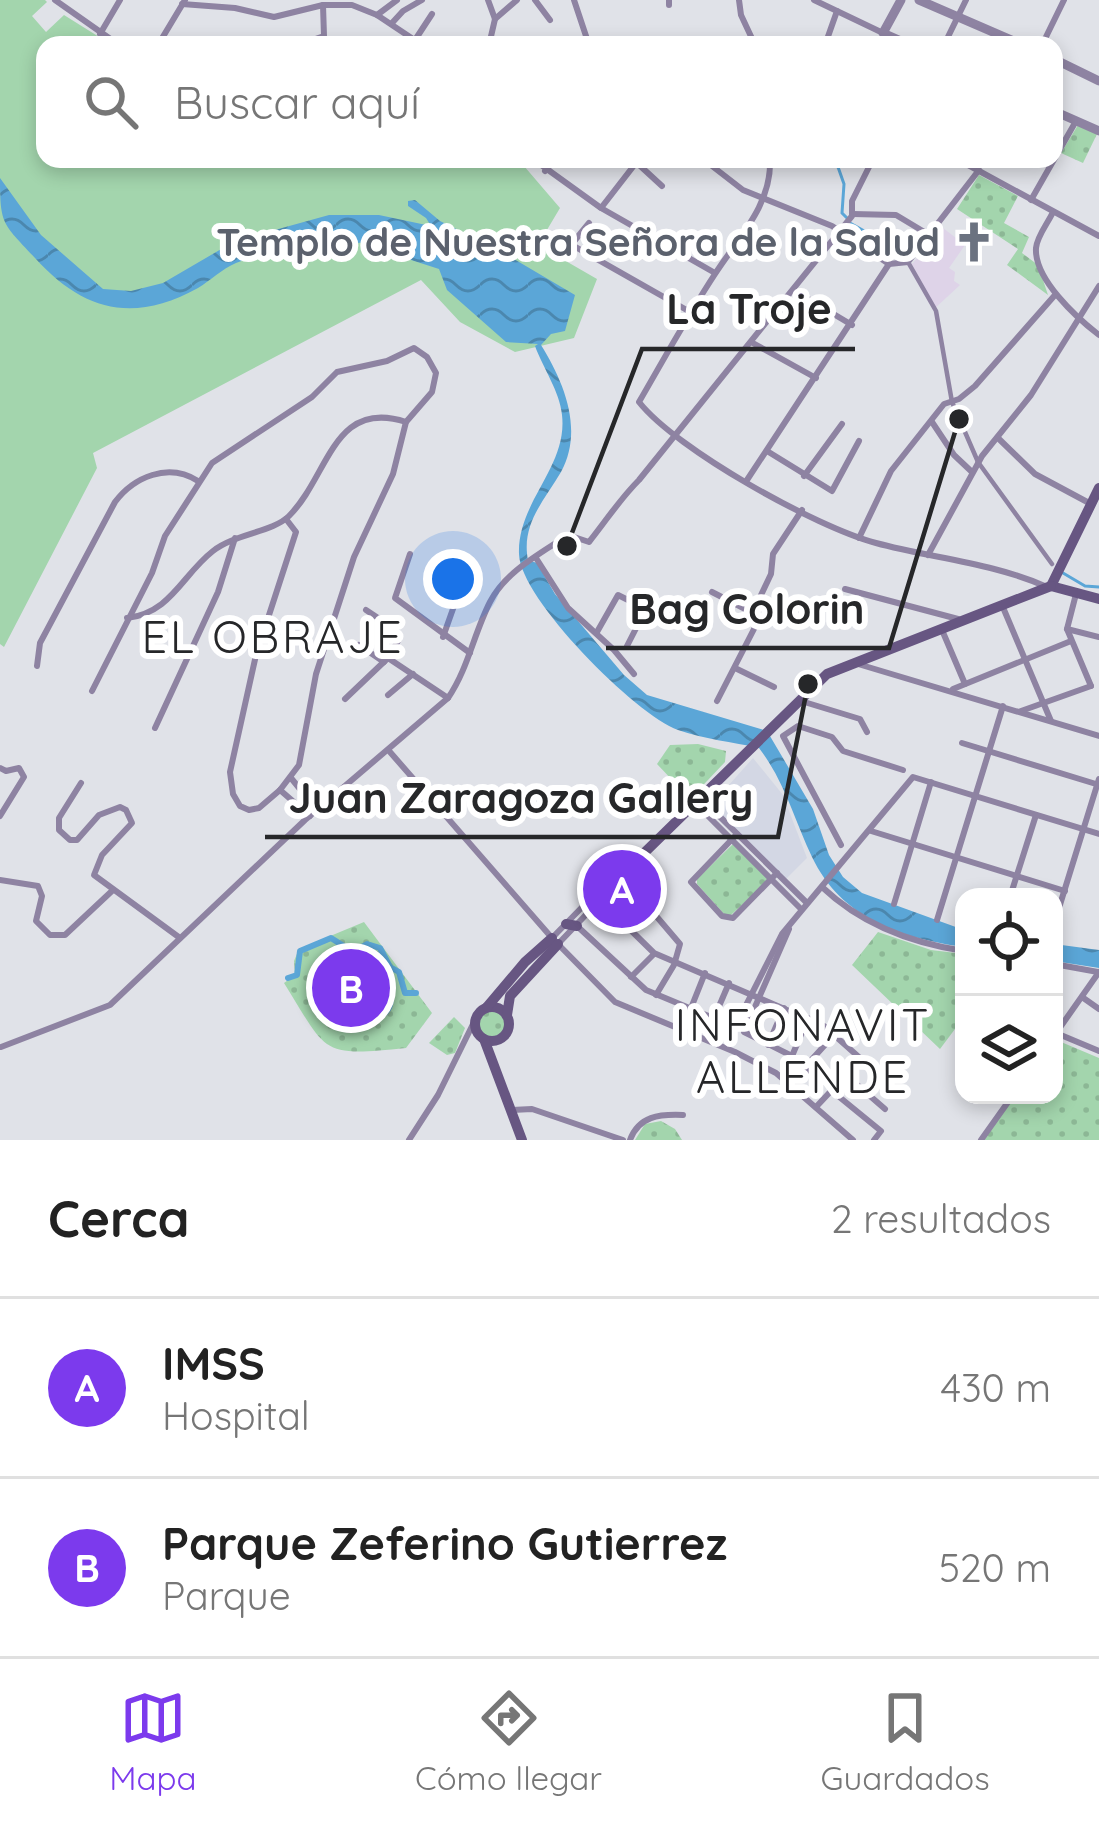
<!DOCTYPE html>
<html lang="es">
<head>
<meta charset="utf-8">
<style>
	:root { --surface:#fff; --page:#f2f2f2; --text:#222; --muted:#767676; --line:#e0e0e0; --accent:#7c3aed }
	body { margin:0; font-family:Quicksand,sans-serif; background:var(--page); color:var(--text) }
	.controls { position:absolute; right:36px; bottom:36px; display:grid; overflow:hidden; border-radius:24px; box-shadow:0 6px 18px #0003 }
	.controls button { width:108px; height:108px; display:grid; place-items:center; padding:0; border:0; border-bottom:3px solid var(--line); background:var(--surface); color:var(--text); font:60px sans-serif }
	.you { position:absolute; left:453px; top:579px; width:42px; height:42px; margin:-30px; border:9px solid #fff; border-radius:50%; background:#1a73e8; box-shadow:0 0 0 18px #1a73e833 }
	.badge { display:grid; place-items:center; width:78px; height:78px; border-radius:50%; background:var(--accent); color:#fff; font-size:39px; font-weight:700 }
	.pin { position:absolute; translate:-50% -50%; border:6px solid #fff; box-shadow:0 3px 12px #0006 }
	.list { margin:0; padding:0; list-style:none }
	h2 { display:flex; justify-content:space-between; align-items:center; height:156px; margin:0; padding:0 48px; font-size:51px }
	h2 small { font-size:39px; font-weight:400; color:var(--muted) }
	.list li { display:grid; grid-template-columns:78px 1fr auto; gap:36px; align-items:center; box-sizing:border-box; height:180px; padding:0 48px; border-top:3px solid var(--line) }
	.list b { display:block; font-size:45px; white-space:nowrap }
	.list p { margin:0; font-size:39px; white-space:nowrap; color:var(--muted) }
	.list em { font-size:39px; font-style:normal; color:var(--muted) }
	.icon { flex:none; width:66px; height:66px; fill:none; stroke:currentColor; stroke-width:2; stroke-linecap:round; stroke-linejoin:round }
	.map { position:relative; flex:none; width:1099px; height:1140px; overflow:hidden }
	.search { position:absolute; background:var(--surface); box-shadow:0 6px 18px #0003; left:36px; right:36px; top:36px; height:132px; display:flex; align-items:center; gap:30px; box-sizing:border-box; padding:0 42px; border-radius:24px; color:var(--muted); font-size:45px }
	.sheet { height:516px; background:var(--surface) }
	nav { display:flex; justify-content:space-around; align-items:center; box-sizing:border-box; height:168px; border-top:3px solid var(--line); background:var(--surface); font-size:33px; color:var(--muted) }
	nav a { display:grid; justify-items:center; gap:6px }
	nav .on { color:var(--accent) }
	.map>svg:first-child { display:block }
	.commercial { fill:#ded3e8 }
	.built { fill:#d3d7e4 }
	.green { fill:#a3d5ad }
	.park { fill:url(#park-dots) }
	.water { fill:url(#water-waves) }
	.lines { fill:none; stroke-linecap:round; stroke-linejoin:round }
	.stream { stroke:#5ba6d7; stroke-width:3 }
	.canal { stroke:#5ba6d7; stroke-width:6 }
	.pedestrian { stroke:#8e83a2; stroke-width:4.5 }
	.minor { stroke:#8e83a2; stroke-width:6 }
	.tertiary { stroke:#8e83a2; stroke-width:9 }
	.secondary { stroke:#675682; stroke-width:10 }
	.labels { text-anchor:middle; stroke-width:12; stroke-linejoin:round; paint-order:stroke }
	.worship-label { font-size:39px; font-weight:bold; fill:#5b616d; stroke:#fff; text-anchor:end }
	.quarter-label { font-size:45px; letter-spacing:3px; fill:#262729; stroke:#fff }
	.leader { fill:none; stroke:#262729; stroke-width:4.5 }
	.callout-dot { fill:#262729; stroke:#fff; stroke-width:4.5 }
	.callout-label { font-size:42px; text-anchor:middle; font-weight:bold; fill:#262729; stroke:#fff; stroke-width:12; stroke-linejoin:round; paint-order:stroke }
</style>
</head>
<body>
<div class="map">
<svg width="1099" height="1140" viewBox="0 0 1099 1140">
	<defs>
		<pattern id="park-dots" width="8" height="8" patternUnits="userSpaceOnUse" patternTransform="scale(3)"><rect width="8" height="8" fill="#a3d5ad"/><path d="M2 2h.1M6 6h.1" fill="none" stroke="#8cb795" stroke-width="1.8" stroke-linecap="round"/></pattern>
		<pattern id="water-waves" width="16" height="10" patternUnits="userSpaceOnUse" patternTransform="scale(3)"><rect width="16" height="10" fill="#5ba6d7"/><path d="M0 5q4-4 8 0t8 0" fill="none" stroke="#4b87ae"/></pattern>
	</defs>
	<rect width="100%" height="100%" fill="#e0e2e8"/>
	<polygon class="commercial" points="943,228 965,245 949,268 955,272 954,281 960,285 933,310 907,265 913,263"/>
	<polygon class="built" points="753,758 783,795 807,858 786,879 711,805"/>
	<polygon class="green" points="0,0 45,0 47,2 32,16 46,32 64,15 112,45 45,45 45,159 518,159 560,208 538,245 597,279 574,338 515,352 460,322 421,280 93,453 97,468 4,647 0,644"/>
	<g class="park">
		<polygon points="1078,125 1097,134 1083,163 1061,153"/>
		<polygon points="979,175 1018,196 1004,223 1029,237 1022,253 1038,265 1048,295 1007,265 1018,249 957,209"/>
		<polygon points="698,744 726,751 725,762 690,799 657,764 670,745"/>
		<polygon points="734,843 769,880 731,915 725,915 697,884 697,879"/>
		<path d="M 364,922 L 432,1013 L 406,1048 C 319,1057 328,1053 284,983 L 295,975 L 294,961 L 299,949 Z"/>
		<polygon points="878,932 931,950 964,954 964,1017 940,1049 852,965"/>
		<circle cx="491" cy="1025" r="14"/>
		<polygon points="454,1017 465,1028 455,1053 447,1055 429,1043"/>
		<polygon points="1054,1039 1099,1058 1099,1140 981,1140 1013,1095 1054,1095"/>
		<polygon points="661,1121 675,1129 682,1140 635,1140 645,1124"/>
	</g>
	<g class="water">
		<path d="M 0,178 L 41,235 L 103,289 L 131,291 L 163,283 L 235,241 L 329,215 L 379,215 L 431,226 L 426,218 L 408,206 L 408,201 L 415,200 L 440,221 L 497,249 L 575,295 L 565,331 L 551,334 L 541,345 C 564,382 584,430 561,472 C 544,501 521,524 528,560 L 537,563 L 555,594 L 624,675 L 647,695 L 767,731 L 813,809 L 829,855 L 843,877 L 862,893 L 964,930 L 964,947 C 900,938 841,918 812,857 C 794,819 785,782 759,748 C 733,742 703,739 678,730 C 636,715 520,599 519,554 C 517,502 568,467 562,415 C 560,392 543,368 535,346 L 538,344 L 506,342 L 447,290 L 439,269 L 408,259 L 400,245 C 352,239 281,245 236,263 C 222,269 211,280 198,288 C 133,324 83,311 35,258 C 3,223 0,226 0,178 Z"/>
		<polygon points="1054,944 1099,950 1099,968 1054,961"/>
		<path d="M 349,974 L 357,976 L 371,993 L 391,988 C 398,1003 391,1020 373,1019 L 366,999 L 341,999 L 343,980 Z"/>
	</g>
	<g class="lines">
		<g class="stream">
			<polyline points="819,159 838,167 844,184 842,213 847,218"/>
			<polyline points="850,223 875,237 887,237 899,247"/>
			<polyline points="1063,573 1085,586 1099,587"/>
		</g>
		<g class="canal">
			<polyline points="288,978 297,975 300,951 331,938 353,952 367,944 380,948 390,967 399,972 405,993 416,993"/>
			<polyline points="353,1024 363,1005"/>
		</g>
		<g class="pedestrian">
			<polyline points="908,262 936,311 952,402 978,462"/>
			<polyline points="978,462 1052,564"/>
		</g>
		<g class="minor">
			<polyline points="55,0 119,45"/>
			<polyline points="488,0 495,19 489,45"/>
			<polyline points="535,0 550,20"/>
			<polyline points="574,0 589,45"/>
			<polyline points="739,0 741,15 755,45"/>
			<polyline points="814,0 883,33"/>
			<polyline points="182,4 235,8 274,17 323,5 352,5 377,15 422,45"/>
			<polyline points="669,5 669,0"/>
			<polyline points="377,15 397,0"/>
			<polyline points="495,19 517,0"/>
			<polyline points="392,23 403,11 422,0"/>
			<polyline points="100,34 120,0"/>
			<polyline points="415,40 432,14"/>
			<polyline points="158,45 185,0"/>
			<polyline points="298,45 324,36 323,5"/>
			<polyline points="825,45 837,11"/>
			<polyline points="944,45 966,0"/>
			<polyline points="1042,45 1064,0"/>
			<polyline points="533,159 601,208 715,273"/>
			<polyline points="703,159 743,190 832,226 889,264"/>
			<path d="M 770,159 C 772,205 738,238 715,274 C 688,315 664,359 639,402 C 677,450 816,527 876,543 C 931,558 994,563 1047,587"/>
			<polyline points="957,159 1099,236"/>
			<polyline points="637,163 662,186"/>
			<polyline points="545,171 555,159"/>
			<polyline points="1031,200 1076,121"/>
			<polyline points="601,208 639,159"/>
			<path d="M 1053,212 C 1048,223 1037,236 1036,248 C 1034,279 1077,318 1099,335"/>
			<polyline points="853,214 896,215 931,236"/>
			<polyline points="565,241 692,313"/>
			<polyline points="571,245 589,223"/>
			<polyline points="889,264 908,262 979,170"/>
			<polyline points="795,291 852,325"/>
			<polyline points="751,342 816,378"/>
			<polyline points="932,422 954,455 972,472"/>
			<polyline points="999,439 1035,474 1091,504"/>
			<polyline points="767,451 832,491 859,441"/>
			<polyline points="804,476 842,424"/>
			<polyline points="747,480 889,264"/>
			<polyline points="859,538 891,471 944,404 959,399 975,386 1055,295"/>
			<polyline points="410,554 395,598 470,653"/>
			<polyline points="928,555 982,456 1031,395 1099,286"/>
			<polyline points="536,558 568,608 614,650 634,674"/>
			<polyline points="429,589 454,606 443,637"/>
			<polyline points="845,589 958,619"/>
			<polyline points="712,592 753,613"/>
			<polyline points="1076,594 1067,629 1091,686"/>
			<polyline points="1002,605 1051,721"/>
			<path d="M 127,618 C 171,613 182,575 213,551 C 234,534 273,532 289,516 C 329,476 333,398 406,422"/>
			<polyline points="1067,629 1099,637"/>
			<polyline points="942,630 965,684"/>
			<polyline points="597,632 618,595 646,609"/>
			<polyline points="359,645 384,662"/>
			<polyline points="627,646 650,601"/>
			<polyline points="388,658 448,698"/>
			<polyline points="858,664 1099,736"/>
			<path d="M 37,666 L 40,643 L 115,502 C 134,477 168,462 198,481"/>
			<polyline points="735,668 774,687"/>
			<polyline points="953,689 1071,641"/>
			<polyline points="92,691 152,573 165,536 212,463 312,397 337,372 387,361 414,348 427,357 436,373 432,392 406,422 393,474 354,557 316,674 299,765 280,790 259,808 249,810 240,806 233,794 230,772 256,655 296,532 286,519"/>
			<polyline points="388,695 413,674"/>
			<polyline points="345,699 388,658 399,639 393,628 366,610"/>
			<polyline points="717,701 755,627 752,614 771,574 773,554 802,510"/>
			<polyline points="801,701 860,719 867,732"/>
			<polyline points="1021,711 1091,686"/>
			<polyline points="155,728 218,592 235,538"/>
			<polyline points="962,743 1096,784"/>
			<polyline points="390,752 552,938 615,1002 735,1052 776,1073 853,1140"/>
			<polyline points="0,768 6,771 19,768 24,777 0,816"/>
			<polyline points="291,778 317,810"/>
			<polyline points="81,783 59,818 59,830 70,840 77,840 99,815 120,807 126,810 132,823 102,855 94,875 180,938"/>
			<polyline points="280,790 310,816"/>
			<polyline points="700,797 807,903"/>
			<polyline points="697,805 801,909"/>
			<polyline points="871,831 1065,891"/>
			<polyline points="737,834 691,882 722,916 733,918 777,873"/>
			<polyline points="841,845 783,736 798,726 832,737 843,751 903,770"/>
			<polyline points="0,880 38,886 42,896 36,921 50,935 65,935 113,890"/>
			<path d="M 822,887 C 861,924 911,943 964,951"/>
			<polyline points="1010,897 1036,815"/>
			<polyline points="601,901 654,953 824,1026 870,1067"/>
			<polyline points="894,904 931,782"/>
			<polyline points="937,920 1003,706"/>
			<polyline points="1054,924 1099,779"/>
			<polyline points="577,926 646,990 735,1027 782,934 913,777 1099,834"/>
			<polyline points="789,929 744,1032 792,1056 813,1076"/>
			<polyline points="552,938 629,859 641,855"/>
			<polyline points="558,944 642,856"/>
			<polyline points="1054,964 1098,972"/>
			<polyline points="631,977 654,954"/>
			<polyline points="656,995 674,965 680,944 657,917"/>
			<polyline points="1082,997 1099,1009"/>
			<polyline points="691,1008 705,973"/>
			<polyline points="714,1018 729,983"/>
			<polyline points="1056,1033 1099,1051"/>
			<polyline points="1054,1036 1099,972"/>
			<polyline points="768,1045 784,1008"/>
			<path d="M 1,1047 L 110,1005 L 305,820 L 448,698 C 468,669 474,633 490,602 C 506,571 540,554 568,535 L 589,542 C 606,521 619,500 639,480 L 852,216 L 852,201 L 873,159"/>
			<polyline points="792,1056 808,1018"/>
			<polyline points="804,1068 834,1035"/>
			<polyline points="847,1076 885,1109"/>
			<polyline points="832,1091 881,1131 874,1140"/>
			<polyline points="816,1107 861,1059"/>
			<polyline points="512,1110 532,1109 623,1140"/>
			<polyline points="409,1140 438,1095 476,1018"/>
			<path d="M 630,1140 C 639,1116 659,1114 683,1115"/>
			<polyline points="981,1140 1013,1095"/>
		</g>
		<g class="tertiary">
			<polyline points="901,0 883,33 910,45"/>
			<polyline points="919,0 1023,45"/>
			<polyline points="1054,59 1099,81"/>
			<polyline points="1054,111 1099,131"/>
		</g>
		<g class="secondary">
			<polyline points="1051,586 1099,488"/>
			<polyline points="1051,586 1099,599"/>
			<polyline points="642,855 827,674 1051,586"/>
			<polyline points="601,901 604,884"/>
			<polyline points="566,924 577,926"/>
			<circle cx="492" cy="1024" r="17"/>
			<polyline points="487,1007 525,962 552,938"/>
			<polyline points="507,1015 510,996 558,944"/>
			<polyline points="484,1039 522,1140"/>
		</g>
	</g>
	<defs>
		<g id="church-bare" transform="scale(3.24)"><path d="M-1.2-6h2.4v3.5h3.3v2.4h-3.3V6h-2.4V-.1h-3.3v-2.4h3.3Z" fill="#6b7280" stroke="#fff" stroke-width="2.5" paint-order="stroke"/></g>
	</defs>
	<g fill-rule="evenodd">
		<use href="#church-bare" x="974" y="242"/>
	</g>
	<g class="labels">
		<g class="worship-label">
			<text x="940" y="256">Templo de Nuestra Señora de la Salud</text>
		</g>
		<g class="quarter-label">
			<text x="273" y="653">EL OBRAJE</text>
			<text x="803" y="1041">INFONAVIT<tspan x="803" dy="52">ALLENDE</tspan></text>
		</g>
	</g>
	<path class="leader" d="M567 546L642 349H855M959 419L889 648H606M808 684L778 837H265"/>
	<g class="callout-dot">
		<circle cx="567" cy="546" r="12"/>
		<circle cx="959" cy="419" r="12"/>
		<circle cx="808" cy="684" r="12"/>
	</g>
	<g class="callout-label">
		<text x="749" y="324">La Troje</text>
		<text x="747" y="624">Bag Colorin</text>
		<text x="521" y="813">Juan Zaragoza Gallery</text>
	</g>
</svg>
<div class="controls">
<button><svg class="icon" aria-label="locate" viewBox="0 0 24 24"><circle cx="12" cy="12" r="6"/><path d="M12 2v4M12 18v4M2 12h4M18 12h4"/></svg></button>
<button><svg class="icon" aria-label="layers" viewBox="0 0 24 24"><path d="M12 4l9 5-9 5-9-5zM3 14l9 5 9-5"/></svg></button>
</div>
<div class="you"></div>
<div class="pin badge" style="left:622px;top:889px">A</div>
<div class="pin badge" style="left:351px;top:988px">B</div>
<div class="search"><svg class="icon" aria-label="search" viewBox="0 0 24 24"><circle cx="10" cy="10" r="6"/><path d="M15 15l6 6"/></svg>Buscar aquí</div>
</div>
<section class="sheet">
<h2>Cerca<small>2 resultados</small></h2>
<ul class="list">
<li><span class="badge">A</span><div><b>IMSS</b><p>Hospital</p></div><em>430 m</em></li>
<li><span class="badge">B</span><div><b>Parque Zeferino Gutierrez</b><p>Parque</p></div><em>520 m</em></li>
</ul>
</section>
<nav>
<a class="on"><svg class="icon" aria-label="map" viewBox="0 0 24 24"><path d="M3 6l6-2 6 2 6-2v14l-6 2-6-2-6 2zM9 4v14M15 6v14"/></svg>Mapa</a>
<a><svg class="icon" aria-label="directions" viewBox="0 0 24 24"><path d="M12 3l9 9-9 9-9-9zM9 14v-3h6M13 9l2 2-2 2"/></svg>Cómo llegar</a>
<a><svg class="icon" aria-label="saved" viewBox="0 0 24 24"><path d="M7 4h10v16l-5-4-5 4z"/></svg>Guardados</a>
</nav>
</body>
</html>
